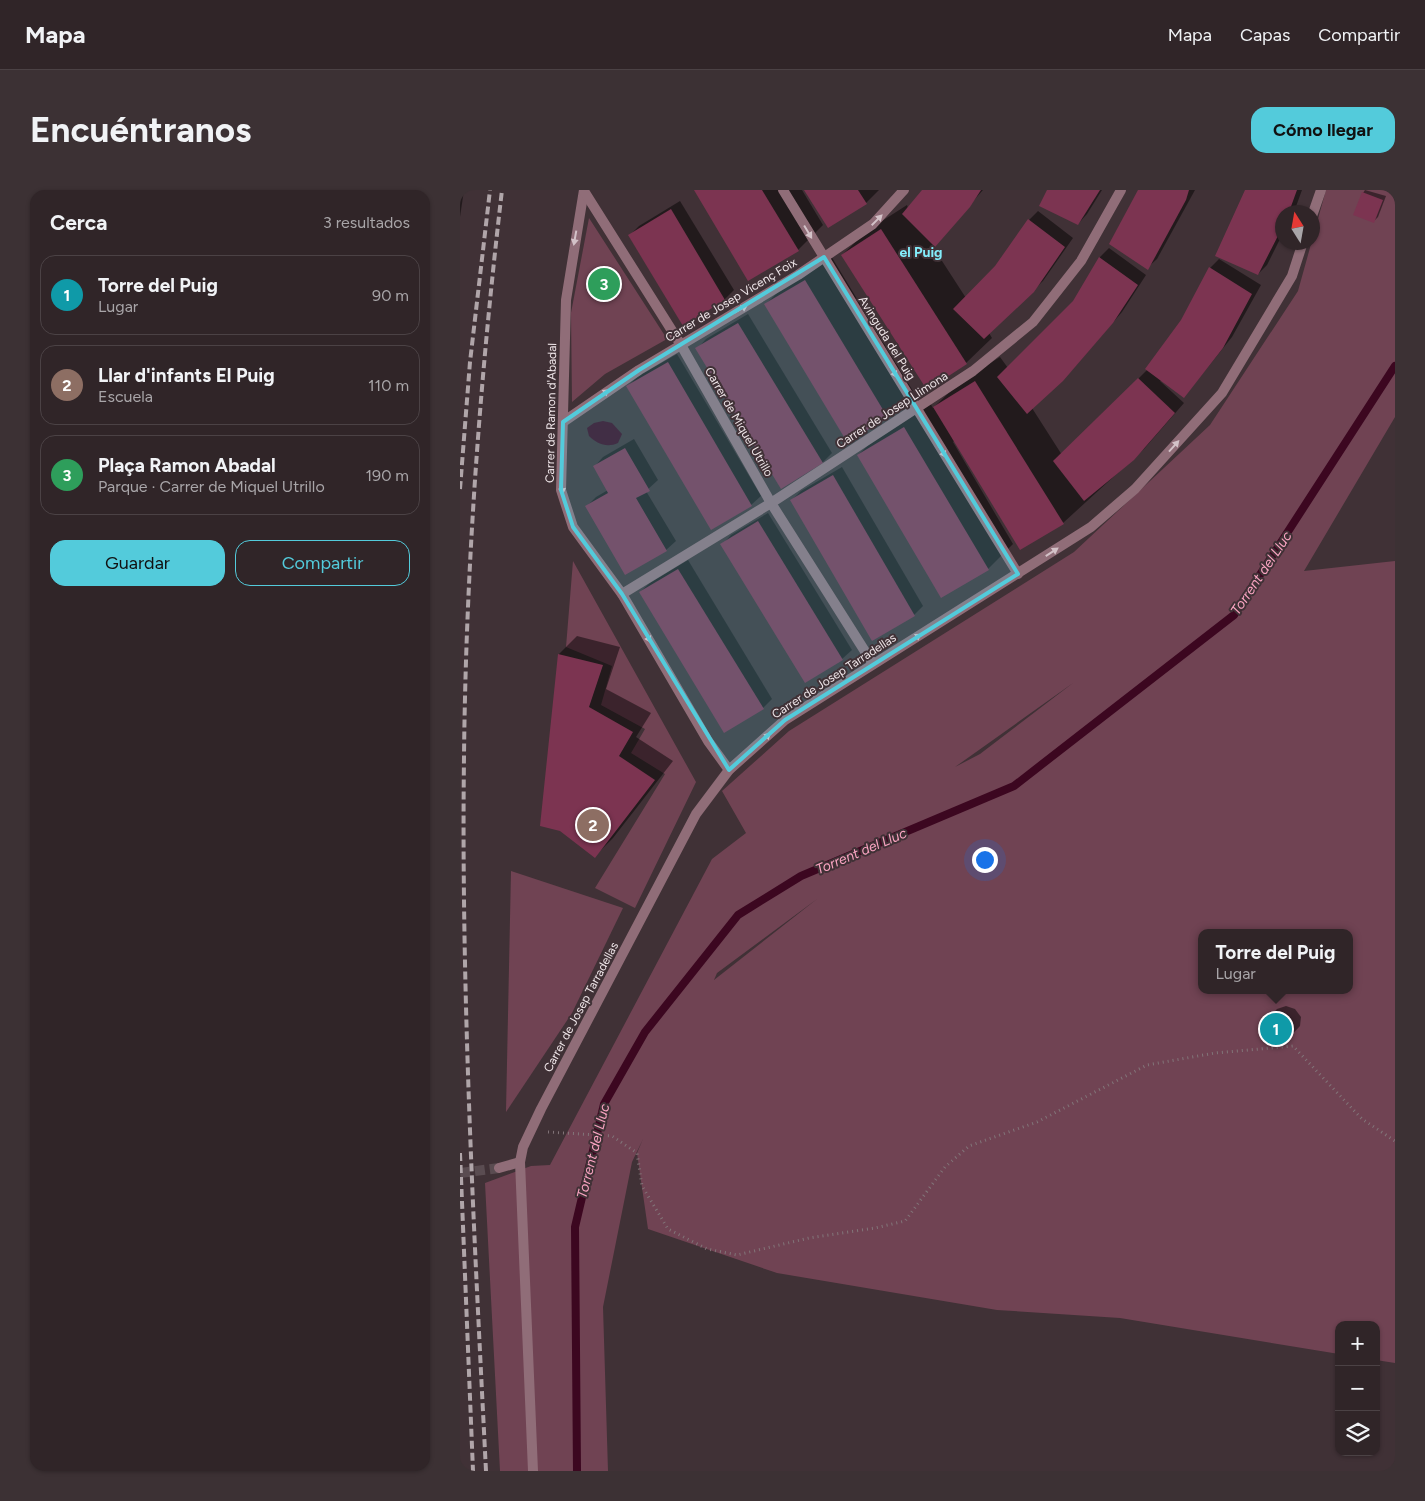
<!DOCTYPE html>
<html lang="es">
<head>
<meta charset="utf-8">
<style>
	:root { --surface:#302528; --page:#3c3134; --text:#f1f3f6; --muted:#a8a5a8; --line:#4b4245; --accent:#53cbdb }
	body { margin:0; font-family:Figtree,sans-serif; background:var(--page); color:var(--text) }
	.controls { position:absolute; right:15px; bottom:15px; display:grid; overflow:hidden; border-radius:10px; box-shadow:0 1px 4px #0004 }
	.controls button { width:45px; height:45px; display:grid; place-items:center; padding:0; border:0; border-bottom:1px solid var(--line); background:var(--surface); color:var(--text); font:25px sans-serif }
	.compass { position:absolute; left:815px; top:15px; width:45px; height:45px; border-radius:50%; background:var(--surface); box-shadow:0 1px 4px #0004; rotate:349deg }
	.you { position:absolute; left:524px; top:669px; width:18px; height:18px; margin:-12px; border:4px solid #fff; border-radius:50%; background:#1a73e8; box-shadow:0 0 0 8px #1a73e833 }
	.badge { display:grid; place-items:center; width:32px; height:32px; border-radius:50%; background:var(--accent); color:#fff; font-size:16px; font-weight:700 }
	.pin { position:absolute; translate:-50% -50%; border:2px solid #fff; box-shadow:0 1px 5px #0006 }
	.popup { position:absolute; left:738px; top:739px; width:155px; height:65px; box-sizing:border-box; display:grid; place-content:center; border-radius:10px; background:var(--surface); filter:drop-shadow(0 1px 4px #0005); font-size:16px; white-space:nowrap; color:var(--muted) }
	.popup b { font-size:19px; color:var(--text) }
	.popup::after { content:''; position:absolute; left:50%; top:100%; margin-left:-10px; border:10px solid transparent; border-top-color:var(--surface) }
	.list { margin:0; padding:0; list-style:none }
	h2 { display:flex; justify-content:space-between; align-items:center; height:65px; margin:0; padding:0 20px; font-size:21px }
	h2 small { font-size:16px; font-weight:400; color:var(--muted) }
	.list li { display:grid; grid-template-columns:32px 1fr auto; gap:15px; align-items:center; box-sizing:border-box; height:80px; margin:0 10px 10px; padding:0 10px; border:1px solid var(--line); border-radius:15px }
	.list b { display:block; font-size:19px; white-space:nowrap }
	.list p { margin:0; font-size:16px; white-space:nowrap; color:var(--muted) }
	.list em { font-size:16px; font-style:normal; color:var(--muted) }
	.actions { display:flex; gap:10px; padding:15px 20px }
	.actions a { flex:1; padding:11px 0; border:1px solid var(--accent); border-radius:15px; text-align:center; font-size:18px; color:var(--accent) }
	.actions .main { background:var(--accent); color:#111 }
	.icon { flex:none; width:28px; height:28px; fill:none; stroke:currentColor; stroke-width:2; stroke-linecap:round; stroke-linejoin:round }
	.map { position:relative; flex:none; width:935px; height:1281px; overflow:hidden; border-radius:15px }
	header { display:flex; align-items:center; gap:30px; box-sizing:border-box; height:70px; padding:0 25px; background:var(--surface); border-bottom:1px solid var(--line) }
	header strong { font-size:24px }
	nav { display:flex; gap:28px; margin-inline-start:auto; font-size:18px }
	.intro { display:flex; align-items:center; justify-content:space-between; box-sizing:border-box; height:120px; padding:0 30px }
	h1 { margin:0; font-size:35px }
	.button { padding:12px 22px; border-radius:15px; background:var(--accent); color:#111; font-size:18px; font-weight:700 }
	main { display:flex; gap:30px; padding:0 30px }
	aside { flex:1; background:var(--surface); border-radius:15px; box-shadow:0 1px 4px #0004 }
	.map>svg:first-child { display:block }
	.green { fill:#704353; fill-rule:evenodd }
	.water { fill:#3c0720 }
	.shadow { fill:#0007 }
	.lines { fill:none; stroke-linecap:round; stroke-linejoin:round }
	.stream { stroke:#3c0720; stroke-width:8 }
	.building { fill:#7c3451 }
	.street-tunnel { stroke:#5a4c51; stroke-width:10; stroke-dasharray:10 5; stroke-linecap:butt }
	.path { stroke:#827579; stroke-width:3; stroke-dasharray:1 4; stroke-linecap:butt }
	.street { stroke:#906d78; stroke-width:10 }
	.rail { stroke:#b0a5a9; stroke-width:4; stroke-dasharray:8 4; stroke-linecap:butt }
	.oneway { fill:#d3c2c8 }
	.marked { fill:#53cbdb; fill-opacity:0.2; stroke:#53cbdb; stroke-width:4; stroke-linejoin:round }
	.labels { text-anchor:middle; stroke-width:4; stroke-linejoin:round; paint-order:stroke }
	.street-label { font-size:12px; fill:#f0e7ea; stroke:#403136 }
	.neighbourhood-label { font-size:14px; font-weight:bold; fill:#83edfb; stroke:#403136 }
	.water-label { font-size:14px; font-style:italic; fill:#faa4c2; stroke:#403136 }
</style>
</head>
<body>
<header>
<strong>Mapa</strong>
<nav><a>Mapa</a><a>Capas</a><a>Compartir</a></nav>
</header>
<div class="intro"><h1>Encuéntranos</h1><a class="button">Cómo llegar</a></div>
<main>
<aside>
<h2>Cerca<small>3 resultados</small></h2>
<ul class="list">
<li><span class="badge" style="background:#0f9aa8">1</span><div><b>Torre del Puig</b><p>Lugar</p></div><em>90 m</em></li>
<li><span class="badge" style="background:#8d6e63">2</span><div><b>Llar d'infants El Puig</b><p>Escuela</p></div><em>110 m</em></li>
<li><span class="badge" style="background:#2e9e5b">3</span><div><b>Plaça Ramon Abadal</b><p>Parque · Carrer de Miquel Utrillo</p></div><em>190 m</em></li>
</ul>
<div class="actions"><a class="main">Guardar</a><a>Compartir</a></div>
</aside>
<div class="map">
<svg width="935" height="1281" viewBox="0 0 935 1281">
	<rect width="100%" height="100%" fill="#403136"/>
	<g class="green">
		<path d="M 866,0 L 935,0 L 935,227 L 844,381 L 935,371 L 935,1173 L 916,1170 L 916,1135 L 879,1135 L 879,1164 L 660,1128 L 537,1120 L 317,1083 L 188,1039 L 177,963 L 183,949 L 172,972 L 143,1117 L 148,1281 L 40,1281 L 25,993 L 71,976 L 90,975 L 252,669 L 286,643 L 262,601 L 329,541 L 614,362 L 750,235 L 838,101 ZM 613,493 L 520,564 L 495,577 ZM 357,709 L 254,790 L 257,783 ZM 742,743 L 890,743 L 890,800 L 742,800 Z"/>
		<polygon points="129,28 207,149 145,184 112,212 111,123"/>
		<polygon points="113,371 236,592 175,718 135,698 205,584 171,563 185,539 141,515 152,476 106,457"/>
		<polygon points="51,681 163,718 112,823 46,922"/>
	</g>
	<path class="water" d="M 143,231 L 152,233 L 162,244 L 158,253 C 147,258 137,254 129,246 L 127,238 L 134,233 Z"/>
	<g class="shadow">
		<polygon points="0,0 4,0 0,27"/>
		<polygon points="235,0 342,0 363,35 338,60"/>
		<polygon points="346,0 419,0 406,13"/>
		<polygon points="464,0 523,0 473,57 506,108 536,76 569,30 578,21 613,48 583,91 529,143 532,148 506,173 382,65 408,40 447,15 448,18"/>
		<polygon points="589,0 642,0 627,24 618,34"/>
		<polygon points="680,0 735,0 697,69 687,78"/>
		<polygon points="786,0 842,0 834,22 822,22 822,45 807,75 798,84"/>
		<polygon points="905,0 926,6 918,27 913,32 903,3"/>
		<polygon points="220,11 274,100 265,109 223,134 169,46 179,36"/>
		<polygon points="649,58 686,85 662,122 612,180 572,218 602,265 688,179 722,131 750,78 759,69 801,95 772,147 724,207 702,190 700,191 724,213 684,259 603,333 495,250 493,252 553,354 528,379 398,265 424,240 470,213 473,218 500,192 540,167 548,178 614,112 640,67"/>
		<polygon points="371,66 453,201 427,227 388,250 306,114 331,89"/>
		<polygon points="288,124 372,263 363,272 321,297 237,159 246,149"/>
		<polygon points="217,164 301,306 291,315 252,338 168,196 177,187"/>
		<polygon points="174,249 198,290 186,301 216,351 206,360 127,316 136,307 148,300 134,277 143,267"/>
		<polygon points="382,277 463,416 454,425 332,310 341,301"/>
		<polygon points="308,323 392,460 382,469 346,491 262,355 271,345"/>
		<polygon points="228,370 312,509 303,518 180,402 190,393"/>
		<polygon points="117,446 160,457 146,499 191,523 176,547 213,571 153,648 135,666 99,464"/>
		<polygon points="826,816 835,819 841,827 840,836 823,854 814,855 803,846 804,833 817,819"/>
	</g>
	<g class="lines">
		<polyline class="stream" points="117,1281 115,1037 144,914 185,842 278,725 341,686 554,596 774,425 935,176"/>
	</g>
	<g class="building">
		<polygon points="234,0 302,0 339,61 288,91"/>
		<polygon points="344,0 398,0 407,14 368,38"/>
		<polygon points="462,0 521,0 510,17 475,57 442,24"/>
		<polygon points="587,0 640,0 618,35 579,16"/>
		<polygon points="678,0 729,0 726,10 688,80 649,54"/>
		<polygon points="785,0 837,0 829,22 822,22 822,38 798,85 755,66"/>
		<polygon points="902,2 923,10 914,33 893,25"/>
		<polygon points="211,19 265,110 223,136 168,45"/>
		<polygon points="568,29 605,57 574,102 524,149 493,119 535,76"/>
		<polygon points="421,39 507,174 467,200 381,65"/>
		<polygon points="639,67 678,95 653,133 603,191 567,224 537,187 613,111"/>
		<polygon points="749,77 792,104 763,158 724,208 685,179 721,130"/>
		<polygon points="345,90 428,228 387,252 304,114"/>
		<polygon points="278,133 363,273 321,299 235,158"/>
		<polygon points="208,172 292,316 251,340 166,196"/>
		<polygon points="678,188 715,223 674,270 624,311 593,271"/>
		<polygon points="515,191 604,334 560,360 473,217"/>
		<polygon points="444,237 529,380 481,408 397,265"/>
		<polygon points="165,258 190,301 176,308 207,361 165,385 125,316 148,303 133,276"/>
		<polygon points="373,285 455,426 412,451 330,310"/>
		<polygon points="298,331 383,470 345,493 260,354"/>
		<polygon points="218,379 304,519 264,543 179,402"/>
		<polygon points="98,464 143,475 129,517 173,542 159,566 195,590 135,668 100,641 80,636"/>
		<circle cx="816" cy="840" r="16"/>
	</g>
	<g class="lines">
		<polyline class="street-tunnel" points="0,983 39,978"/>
		<polyline class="path" points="88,942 152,946 177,963 182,996 208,1039 247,1059 277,1065 349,1048 415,1038 445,1031 485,977 509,956 577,932 687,875 755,863 833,856 902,929 935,951"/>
		<g class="street">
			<polyline points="124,0 106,110 101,300 113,337 162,404 248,551 269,580"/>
			<polyline points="323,0 558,384"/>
			<polyline points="124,1 221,155 311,313 413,474"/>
			<polyline points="852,26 861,0"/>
			<polyline points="103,232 179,180 338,85 413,34 444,0"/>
			<polyline points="162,404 311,313 513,181 573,132 621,71 661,0"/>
			<polyline points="39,978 60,972"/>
			<polyline points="73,1281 60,972 63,957 81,919 236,624 269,580 325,530 631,337 675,299 762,203 832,86 843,52"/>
		</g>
		<g class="rail">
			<polyline points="0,299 10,172 30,0"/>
			<polyline points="0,963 13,1281"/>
			<path d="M 26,1281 C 14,1043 1,804 4,566 C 6,377 20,188 42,0"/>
		</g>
	</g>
	<defs><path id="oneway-solid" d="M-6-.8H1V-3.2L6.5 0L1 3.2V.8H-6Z" transform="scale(1.25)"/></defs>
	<g class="oneway">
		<use href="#oneway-solid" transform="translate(417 30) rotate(-45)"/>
		<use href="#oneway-solid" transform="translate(348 42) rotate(59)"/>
		<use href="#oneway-solid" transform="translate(115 48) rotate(100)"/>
		<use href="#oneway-solid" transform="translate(281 119) rotate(-30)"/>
		<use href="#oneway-solid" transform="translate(433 181) rotate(58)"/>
		<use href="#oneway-solid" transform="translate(143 204) rotate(-35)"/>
		<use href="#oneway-solid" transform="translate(714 256) rotate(-48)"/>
		<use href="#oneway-solid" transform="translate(482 261) rotate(58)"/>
		<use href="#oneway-solid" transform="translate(102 297) rotate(84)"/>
		<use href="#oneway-solid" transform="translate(592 362) rotate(-33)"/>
		<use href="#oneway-solid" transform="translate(187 446) rotate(60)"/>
		<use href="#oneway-solid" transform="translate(455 448) rotate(-32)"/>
		<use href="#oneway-solid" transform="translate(305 548) rotate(-42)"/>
	</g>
	<path class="marked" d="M 364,67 L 558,384 L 325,530 L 269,580 L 162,404 L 113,337 L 101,300 L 103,232 L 179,180 Z"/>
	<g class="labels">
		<g class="street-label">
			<text transform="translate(271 110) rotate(-31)" y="4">Carrer de Josep Vicenç Foix</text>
			<text transform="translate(427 148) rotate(58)" y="4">Avinguda del Puig</text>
			<text transform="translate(432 220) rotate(-33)" y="4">Carrer de Josep Llimona</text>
			<text transform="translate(91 223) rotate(-89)" y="4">Carrer de Ramon d'Abadal</text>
			<text transform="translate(279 232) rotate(60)" y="4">Carrer de Miquel Utrillo</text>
			<text transform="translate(374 486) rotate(-33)" y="4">Carrer de Josep Tarradellas</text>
			<text transform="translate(121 817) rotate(-62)" y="4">Carrer de Josep Tarradellas</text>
		</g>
		<g class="neighbourhood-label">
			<text x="461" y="67">el Puig</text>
		</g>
		<g class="water-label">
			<text transform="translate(801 383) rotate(-56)" y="5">Torrent del Lluc</text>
			<text transform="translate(401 661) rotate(-23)" y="5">Torrent del Lluc</text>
			<text transform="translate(133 961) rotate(-76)" y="5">Torrent del Lluc</text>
		</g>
	</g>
</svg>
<div class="controls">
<button>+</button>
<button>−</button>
<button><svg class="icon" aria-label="layers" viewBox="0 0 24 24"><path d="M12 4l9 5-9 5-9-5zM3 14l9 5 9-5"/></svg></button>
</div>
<svg class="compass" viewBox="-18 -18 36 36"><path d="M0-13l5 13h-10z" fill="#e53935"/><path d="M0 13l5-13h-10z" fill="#a8a5a8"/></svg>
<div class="you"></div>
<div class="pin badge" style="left:816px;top:839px;background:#0f9aa8">1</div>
<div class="popup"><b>Torre del Puig</b>Lugar</div>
<div class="pin badge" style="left:133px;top:635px;background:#8d6e63">2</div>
<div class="pin badge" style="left:144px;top:94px;background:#2e9e5b">3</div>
</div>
</main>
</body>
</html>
